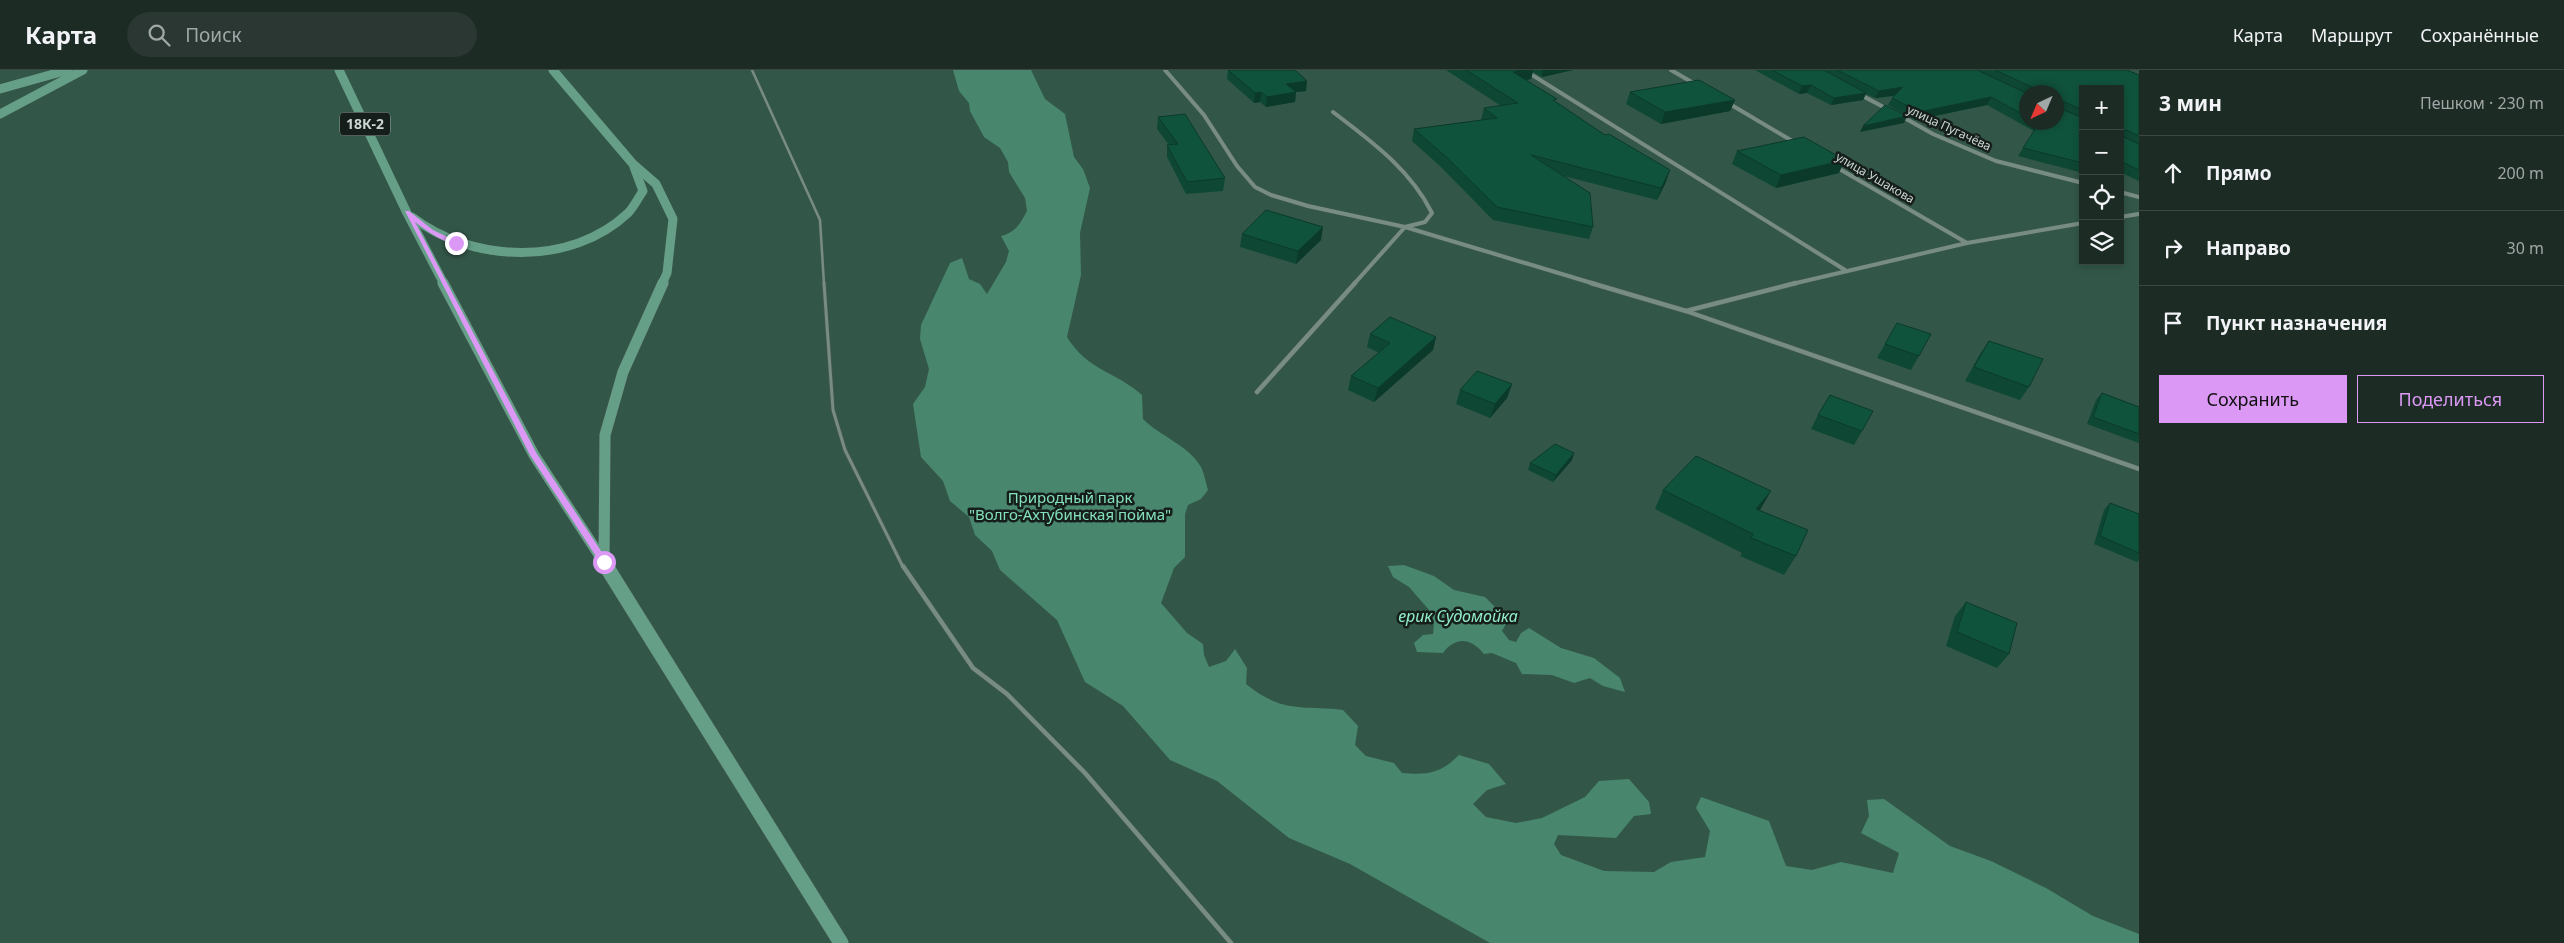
<!DOCTYPE html>
<html lang="ru">
<head>
<meta charset="utf-8">
<style>
	:root { --surface:#1d2b25; --page:#2a3732; --text:#f1f3f6; --muted:#a0a7a7; --line:#3b4742; --accent:#db99f5 }
	body { margin:0; font-family:"Noto Sans",sans-serif; background:var(--page); color:var(--text) }
	.controls { position:absolute; right:15px; top:15px; display:grid; overflow:hidden; border-radius:0px; box-shadow:0 2px 8px #0003 }
	.controls button { width:45px; height:45px; display:grid; place-items:center; padding:0; border:0; border-bottom:1px solid var(--line); background:var(--surface); color:var(--text); font:25px sans-serif }
	.compass { position:absolute; left:2019px; top:15px; width:45px; height:45px; border-radius:50%; background:var(--surface); box-shadow:0 2px 8px #0003; rotate:224deg }
	.stop { position:absolute; width:15px; height:15px; margin:-11px; border:4px solid #db99f5; border-radius:50%; background:#fff }
	.stop.end { background:#db99f5; border-color:#fff; box-shadow:0 1px 5px #0008 }
	.list { margin:0; padding:0; list-style:none }
	h2 { display:flex; justify-content:space-between; align-items:center; height:65px; margin:0; padding:0 20px; font-size:21px }
	h2 small { font-size:16px; font-weight:400; color:var(--muted) }
	.list li { display:grid; grid-template-columns:32px 1fr auto; gap:15px; align-items:center; box-sizing:border-box; height:75px; padding:0 20px; border-top:1px solid var(--line) }
	.list b { display:block; font-size:19px; white-space:nowrap }
	.list em { font-size:16px; font-style:normal; color:var(--muted) }
	.actions { display:flex; gap:10px; padding:15px 20px }
	.actions a { flex:1; padding:11px 0; border:1px solid var(--accent); border-radius:0px; text-align:center; font-size:18px; color:var(--accent) }
	.actions .main { background:var(--accent); color:#111 }
	.icon { flex:none; width:28px; height:28px; fill:none; stroke:currentColor; stroke-width:2; stroke-linecap:round; stroke-linejoin:round }
	.map { position:relative; flex:none; width:2139px; height:873px; overflow:hidden }
	header { display:flex; align-items:center; gap:30px; box-sizing:border-box; height:70px; padding:0 25px; background:var(--surface); border-bottom:1px solid var(--line) }
	header strong { font-size:24px }
	nav { display:flex; gap:28px; margin-inline-start:auto; font-size:18px }
	.search { width:350px; height:45px; background:var(--page); display:flex; align-items:center; gap:12px; box-sizing:border-box; padding:0 18px; border-radius:28px; color:var(--muted); font-size:19px }
	main { display:flex }
	aside { flex:1; background:var(--surface) }
	.map>svg:first-child { display:block }
	.green { fill:#325748; fill-rule:evenodd }
	.water { fill:#49866e }
	.lines { fill:none; stroke-linecap:round; stroke-linejoin:round }
	.service-far2-casing { stroke:#475750; stroke-width:3 }
	.service-far1-casing { stroke:#475750; stroke-width:4.5 }
	.service-casing { stroke:#475750; stroke-width:5.5 }
	.minor-far1-casing { stroke:#475750; stroke-width:4.5 }
	.minor-casing { stroke:#475750; stroke-width:5.5 }
	.primary-far2-casing { stroke:#475750; stroke-width:9 }
	.primary-far1-casing { stroke:#475750; stroke-width:12 }
	.primary-casing { stroke:#475750; stroke-width:16 }
	.service-far2 { stroke:#778c83; stroke-width:2.5 }
	.service-far1 { stroke:#778c83; stroke-width:3 }
	.service { stroke:#778c83; stroke-width:4.5 }
	.minor-far1 { stroke:#778c83; stroke-width:4 }
	.minor { stroke:#778c83; stroke-width:4.5 }
	.primary-far2 { stroke:#659f88; stroke-width:9 }
	.primary-far1 { stroke:#659f88; stroke-width:11 }
	.primary { stroke:#659f88; stroke-width:15 }
	.wall { fill:#0e4734; fill-rule:evenodd }
	.shaded-wall { fill:#0b3a2b }
	.building { fill:#10533d; stroke:#0b3a2b }
	.route { fill:#db99f5 }
	.labels { text-anchor:middle; stroke-width:5; stroke-linejoin:round; paint-order:stroke }
	.far-street-label { font-size:12px; fill:#cbd6d1; stroke:#161e1b }
	.shield { fill:#161e1b; stroke:#959f9a; stroke-width:1 }
	.shield-label { font-size:14px; font-weight:bold; fill:#cbd6d1 }
	.park-label { font-size:15px; fill:#84e1bc; stroke:#161e1b }
	.water-label { font-size:16px; font-style:italic; fill:#90edc8; stroke:#161e1b }
</style>
</head>
<body>
<header>
<strong>Карта</strong>
<div class="search"><svg class="icon" aria-label="search" viewBox="0 0 24 24"><circle cx="10" cy="10" r="6"/><path d="M15 15l6 6"/></svg>Поиск</div>
<nav><a>Карта</a><a>Маршрут</a><a>Сохранённые</a></nav>
</header>
<main>
<div class="map">
<svg width="2139" height="873" viewBox="0 0 2139 873">
	<rect width="100%" height="100%" fill="#273931"/>
	<path class="green" d="M 0,0 L 2139,0 L 2139,873 L 0,873 ZM 2083,19 L 2120,19 L 2120,191 L 2083,191 ZM 2026,22 L 2056,22 L 2056,52 L 2026,52 Z"/>
	<g class="water">
		<path d="M 953,0 L 1031,0 L 1045,29 L 1065,44 L 1074,87 L 1083,99 L 1090,118 L 1080,163 L 1081,205 L 1067,267 C 1088,301 1115,301 1142,325 L 1143,349 C 1161,367 1187,374 1201,397 C 1204,403 1206,413 1208,420 L 1201,429 L 1188,435 L 1185,444 L 1185,487 L 1174,498 L 1161,533 L 1187,563 L 1203,574 L 1204,585 L 1209,597 L 1226,591 L 1235,579 L 1247,598 L 1246,614 C 1284,644 1299,635 1343,640 L 1358,656 L 1355,675 L 1366,686 L 1394,693 L 1402,703 C 1427,705 1440,704 1459,685 L 1489,694 L 1506,714 L 1487,720 L 1473,734 L 1486,747 L 1516,753 L 1542,748 L 1585,727 L 1599,711 L 1629,709 L 1649,732 L 1651,744 L 1634,746 L 1616,768 L 1558,765 L 1554,774 L 1561,785 L 1604,801 L 1654,802 L 1671,792 L 1705,787 L 1710,761 L 1696,738 L 1701,727 L 1769,751 L 1786,796 L 1812,800 L 1841,792 L 1893,803 L 1899,783 L 1861,763 L 1869,746 L 1867,730 L 1884,729 L 1950,776 L 1991,791 L 2046,818 L 2093,846 L 2139,864 L 2139,873 L 1490,873 L 1350,794 L 1289,768 L 1217,711 L 1170,690 L 1123,636 L 1085,612 L 1057,550 L 1000,500 L 992,481 L 975,465 L 969,447 L 950,431 L 943,411 L 921,387 L 913,334 L 925,317 L 929,299 L 920,269 L 921,255 L 950,193 L 962,188 L 969,209 L 980,214 L 987,224 L 1006,192 L 1009,181 L 1001,166 C 1016,162 1020,154 1027,141 L 1025,128 L 1009,102 L 1008,92 L 1000,78 L 984,67 L 970,41 L 969,33 L 959,21 Z"/>
		<path d="M 1404,495 L 1434,506 L 1454,520 L 1485,527 L 1508,550 L 1502,561 L 1509,570 L 1516,572 L 1521,563 L 1529,558 L 1561,578 L 1594,588 L 1620,608 L 1625,622 L 1603,616 L 1590,608 L 1574,613 L 1552,605 L 1522,604 L 1516,593 L 1492,583 L 1484,584 C 1471,568 1456,566 1443,583 L 1417,582 L 1414,573 L 1423,565 L 1433,564 L 1434,552 L 1430,541 L 1409,517 L 1393,507 L 1388,496 Z"/>
	</g>
	<g class="lines">
		<g class="service-far2-casing">
			<polyline id="service-far2" points="752,0 820,150 824,214"/>
		</g>
		<g class="service-far1-casing">
			<polyline id="service-far1" points="824,213 833,340 845,380 903,497"/>
		</g>
		<g class="service-casing">
			<polyline id="service" points="903,496 973,598 1007,624 1085,703 1231,873"/>
		</g>
		<g class="minor-far1-casing">
			<g id="minor-far1">
				<polyline points="1165,0 1204,45 1237,96 1255,117 1271,125 1308,136 1405,157 1595,214"/>
				<polyline points="1524,0 1845,200"/>
				<polyline points="1671,0 1695,14"/>
				<polyline points="1859,24 1889,40"/>
				<polyline points="1728,33 1794,72"/>
				<path d="M 1333,42 C 1371,71 1410,99 1432,143 L 1425,152 L 1405,157 L 1354,214"/>
				<polyline points="1901,46 1933,64 1996,91 2083,113"/>
				<polyline points="1836,97 1967,173 2083,153"/>
				<polyline points="2120,122 2139,127"/>
				<polyline points="2120,147 2139,144"/>
				<polyline points="1792,214 1967,173"/>
			</g>
		</g>
		<g class="minor-casing">
			<g id="minor">
				<polyline points="1591,213 1686,241 1796,213"/>
				<polyline points="1686,241 2139,399"/>
				<polyline points="1257,322 1355,213"/>
			</g>
		</g>
		<g class="primary-far2-casing">
			<g id="primary-far2">
				<polyline points="339,0 407,143 444,214"/>
				<polyline points="553,0 633,94 656,114 673,149 667,203 662,214"/>
				<polyline points="0,19 68,0"/>
				<polyline points="0,44 83,0"/>
				<path d="M 412,147 C 472,193 571,197 628,143 C 634,137 638,128 643,121 L 634,97"/>
			</g>
		</g>
		<g class="primary-far1-casing">
			<g id="primary-far1">
				<polyline points="443,213 534,385 607,497"/>
				<polyline points="604,492 605,365 623,302 663,213"/>
			</g>
		</g>
		<g class="primary-casing">
			<polyline id="primary" points="606,496 841,873"/>
		</g>
		<use href="#service-far2" class="service-far2"/>
		<use href="#service-far1" class="service-far1"/>
		<use href="#service" class="service"/>
		<use href="#minor-far1" class="minor-far1"/>
		<use href="#minor" class="minor"/>
		<use href="#primary-far2" class="primary-far2"/>
		<use href="#primary-far1" class="primary-far1"/>
		<use href="#primary" class="primary"/>
	</g>
	<g class="wall">
		<polygon points="1228,0 1306,21 1296,22 1295,32 1266,37 1260,32 1254,33 1227,9"/>
		<polygon points="1446,0 1573,0 1542,7 1533,2 1531,9 1526,10 1666,112 1657,130 1564,106 1593,157 1589,169 1493,150 1441,97 1412,71 1414,59 1481,50 1484,38 1501,36"/>
		<path d="M 1755,0 L 2127,0 L 2139,5 L 2139,111 L 2120,102 L 2120,19 L 2083,19 L 2083,103 L 2018,86 L 2034,61 L 1987,35 L 1915,50 L 1888,35 L 1892,28 L 1894,26 L 1875,28 L 1866,24 L 1863,30 L 1831,35 L 1807,23 L 1799,24 ZM 2026,22 L 2056,22 L 2056,52 L 2026,52 Z"/>
		<polygon points="1630,22 1735,30 1730,41 1661,54 1626,34"/>
		<polygon points="1158,47 1225,108 1223,121 1186,124 1167,87 1167,75 1169,75 1157,59"/>
		<polygon points="1737,81 1839,103 1776,118 1732,94"/>
		<polygon points="1242,164 1321,170 1296,194 1240,177"/>
		<polygon points="1897,253 1919,286 1911,300 1877,288"/>
		<polygon points="1370,264 1436,267 1433,280 1374,332 1348,320 1351,306 1379,283 1367,277"/>
		<polygon points="1989,271 2029,317 2020,330 1965,311 1980,284"/>
		<polygon points="1512,314 1507,328 1490,348 1456,334 1460,320"/>
		<polygon points="2102,323 2139,337 2139,373 2087,354 2096,330"/>
		<polygon points="1818,345 1862,361 1854,375 1811,359"/>
		<polygon points="1572,390 1553,412 1528,400 1530,393"/>
		<polygon points="1663,420 1760,440 1796,486 1784,505 1740,486 1742,483 1655,439"/>
		<polygon points="2110,433 2139,444 2139,490 2137,492 2094,474 2104,440"/>
		<polygon points="1966,532 2009,584 1997,598 1946,576 1955,546"/>
	</g>
	<g class="shaded-wall">
		<polygon points="1522,0 1533,0 1531,9 1510,13 1513,2"/>
		<polygon points="1543,0 1573,0 1542,7"/>
		<polygon points="1307,11 1306,21 1285,23 1286,14"/>
		<polygon points="1811,15 1807,23 1799,24 1802,16"/>
		<polygon points="1903,17 1899,25 1875,28 1879,21"/>
		<polygon points="1261,22 1260,32 1254,33 1255,23"/>
		<polygon points="1296,22 1295,32 1266,37 1267,27"/>
		<polygon points="1866,23 1863,30 1831,35 1834,28"/>
		<polygon points="1991,27 1987,35 1915,50 1919,42"/>
		<polygon points="1735,30 1730,41 1661,54 1665,42"/>
		<polygon points="1907,46 1904,53 1860,62 1863,56"/>
		<polygon points="1845,90 1839,103 1776,118 1781,105"/>
		<polygon points="1670,100 1666,112 1657,130 1661,118"/>
		<polygon points="1323,157 1321,170 1296,194 1298,181"/>
		<polygon points="1436,267 1433,280 1374,332 1378,318"/>
		<polygon points="1512,314 1507,328 1490,348 1495,334"/>
		<polygon points="1574,383 1572,390 1553,412 1556,405"/>
		<polygon points="1771,421 1760,440 1756,439"/>
	</g>
	<g class="building">
		<polygon points="1228,0 1295,0 1307,11 1286,14 1296,22 1267,27 1261,22 1255,23"/>
		<polygon points="1466,0 1522,0 1513,2 1557,29 1553,30 1605,65 1609,64 1670,100 1661,118 1531,85 1590,123 1593,157 1497,137 1444,85 1414,59 1497,48 1484,38 1518,33"/>
		<polygon points="1772,0 1824,0 1866,23 1834,28 1811,15 1802,16"/>
		<polygon points="1837,0 1977,0 2026,23 2026,46 1991,27 1919,42 1892,28 1903,17 1879,21"/>
		<polygon points="1995,0 2127,0 2139,5 2139,66 2126,60 2122,62 2124,67 2139,74 2139,100 2120,91 2120,19 2083,19 2083,40 2062,31 2057,34 2059,38 2083,48 2083,93 2023,78 2039,53 2038,52 2056,52 2056,22 2033,22 2034,22 2032,17"/>
		<polygon points="1699,10 1735,30 1665,42 1630,22"/>
		<polygon points="1885,35 1907,46 1863,56"/>
		<polygon points="1185,44 1225,108 1187,112 1167,75 1178,74 1158,47"/>
		<polygon points="1804,67 1845,90 1781,105 1737,81"/>
		<polygon points="1266,140 1323,157 1298,181 1242,164"/>
		<polygon points="1390,247 1436,267 1378,318 1351,306 1390,273 1370,264"/>
		<polygon points="1897,253 1931,264 1919,286 1885,274"/>
		<polygon points="1989,271 2043,289 2029,317 1974,297"/>
		<polygon points="1477,301 1512,314 1495,334 1460,320"/>
		<polygon points="2102,323 2139,337 2139,364 2093,347"/>
		<polygon points="1830,325 1873,341 1862,361 1818,345"/>
		<polygon points="1555,374 1574,383 1556,405 1530,393"/>
		<polygon points="1696,386 1771,421 1756,439 1808,460 1796,486 1751,468 1753,464 1663,420"/>
		<polygon points="2110,433 2139,444 2139,483 2100,466"/>
		<polygon points="1966,532 2017,553 2009,584 1957,562"/>
	</g>
	<path class="route" d="M 405,141 L 409,141 L 433,160 L 460,173 C 450,178 424,159 415,152 L 537,384 L 607,490 L 607,494 L 601,494 L 530,385 Z"/>
	<g class="labels">
		<g class="far-street-label">
			<text transform="translate(1949 58) rotate(25)" y="4">улица Пугачёва</text>
			<text transform="translate(1875 108) rotate(30)" y="4">улица Ушакова</text>
		</g>
		<rect class="shield" x="340" y="42.5" width="50" height="23" rx="4"/>
		<g class="shield-label">
			<text x="365" y="59">18К-2</text>
		</g>
		<g class="park-label">
			<text x="1070" y="433">Природный парк<tspan x="1070" dy="17">"Волго-Ахтубинская пойма"</tspan></text>
		</g>
		<g class="water-label">
			<text x="1458" y="552">ерик Судомойка</text>
		</g>
	</g>
</svg>
<div class="controls">
<button>+</button>
<button>−</button>
<button><svg class="icon" aria-label="locate" viewBox="0 0 24 24"><circle cx="12" cy="12" r="6"/><path d="M12 2v4M12 18v4M2 12h4M18 12h4"/></svg></button>
<button><svg class="icon" aria-label="layers" viewBox="0 0 24 24"><path d="M12 4l9 5-9 5-9-5zM3 14l9 5 9-5"/></svg></button>
</div>
<svg class="compass" viewBox="-18 -18 36 36"><path d="M0-13l5 13h-10z" fill="#e53935"/><path d="M0 13l5-13h-10z" fill="#a0a7a7"/></svg>
<div class="stop" style="left:604px;top:492px"></div>
<div class="stop end" style="left:456px;top:173px"></div>
</div>
<aside>
<h2>3 мин<small>Пешком · 230 m</small></h2>
<ul class="list">
<li><svg class="icon" aria-label="ahead" viewBox="0 0 24 24"><path d="M12 20V5M6 11l6-6 6 6"/></svg><div><b>Прямо</b></div><em>200 m</em></li>
<li><svg class="icon" aria-label="right" viewBox="0 0 24 24"><path d="M7 20v-9h11M14 6l5 5-5 5"/></svg><div><b>Направо</b></div><em>30 m</em></li>
<li><svg class="icon" aria-label="arrive" viewBox="0 0 24 24"><path d="M6 21V4h12l-3 4 3 4H6"/></svg><div><b>Пункт назначения</b></div></li>
</ul>
<div class="actions"><a class="main">Сохранить</a><a>Поделиться</a></div>
</aside>
</main>
</body>
</html>
